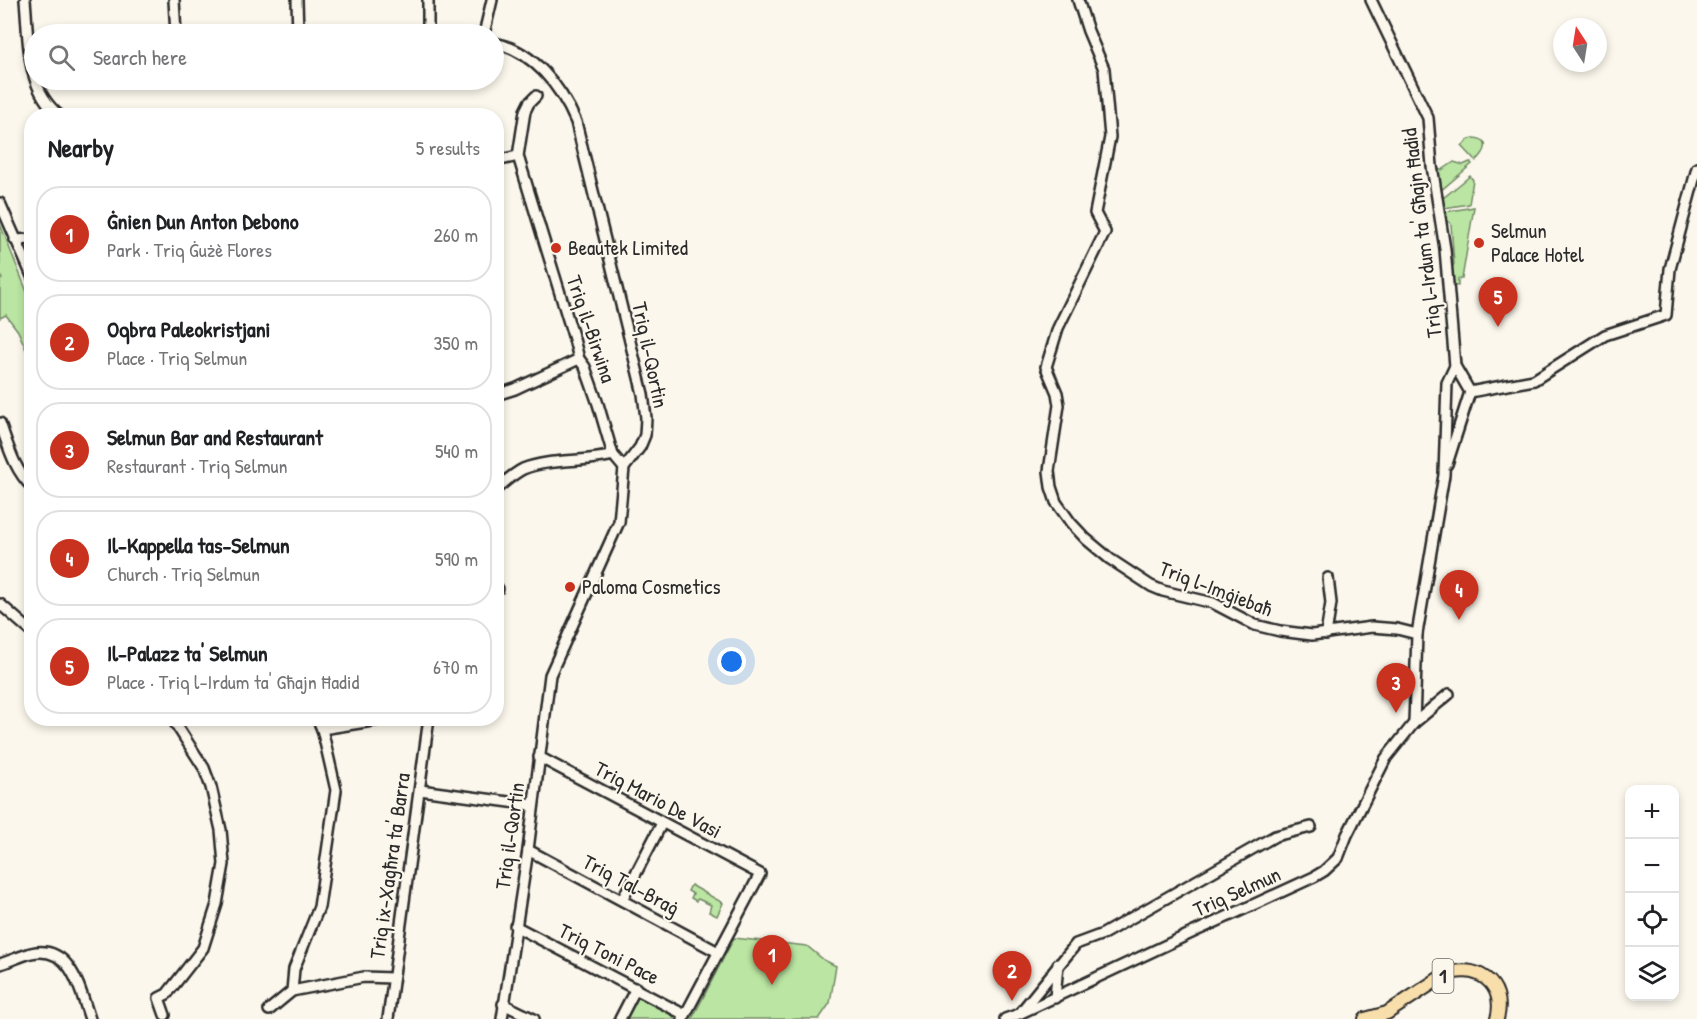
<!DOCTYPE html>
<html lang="en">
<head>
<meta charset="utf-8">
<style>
	:root { --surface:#fff; --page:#f2f2f2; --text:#202124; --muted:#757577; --line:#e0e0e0; --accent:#c8321e }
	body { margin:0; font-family:"Patrick Hand",sans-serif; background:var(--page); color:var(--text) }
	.controls { position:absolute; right:18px; bottom:18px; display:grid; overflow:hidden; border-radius:12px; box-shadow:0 3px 9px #0003 }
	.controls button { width:54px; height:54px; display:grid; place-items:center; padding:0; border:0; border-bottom:2px solid var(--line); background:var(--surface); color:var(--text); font:30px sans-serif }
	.compass { position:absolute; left:1553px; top:18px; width:54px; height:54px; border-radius:50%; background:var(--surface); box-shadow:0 3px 9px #0003; rotate:348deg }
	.you { position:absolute; left:732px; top:662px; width:21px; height:21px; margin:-15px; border:4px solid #fff; border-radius:50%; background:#1a73e8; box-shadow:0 0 0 9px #1a73e833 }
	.badge { display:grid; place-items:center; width:39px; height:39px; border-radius:50%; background:var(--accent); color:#fff; font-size:20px; font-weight:700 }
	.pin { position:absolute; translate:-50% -50px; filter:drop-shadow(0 2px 3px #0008) }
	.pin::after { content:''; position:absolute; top:32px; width:21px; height:18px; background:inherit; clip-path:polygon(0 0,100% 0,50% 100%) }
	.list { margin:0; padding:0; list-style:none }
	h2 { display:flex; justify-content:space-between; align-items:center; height:78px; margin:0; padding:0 24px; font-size:26px }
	h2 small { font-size:20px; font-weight:400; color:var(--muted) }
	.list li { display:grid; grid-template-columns:39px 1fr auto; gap:18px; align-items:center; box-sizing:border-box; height:96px; margin:0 12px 12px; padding:0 12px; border:2px solid var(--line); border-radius:24px }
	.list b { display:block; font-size:22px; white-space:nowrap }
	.list p { margin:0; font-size:20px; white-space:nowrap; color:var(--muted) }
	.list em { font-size:20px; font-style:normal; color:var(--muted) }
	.icon { flex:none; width:33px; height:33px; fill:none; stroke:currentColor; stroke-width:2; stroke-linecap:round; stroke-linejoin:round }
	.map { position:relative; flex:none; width:1697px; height:1019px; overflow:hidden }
	.search { position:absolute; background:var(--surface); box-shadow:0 3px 9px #0003; left:24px; top:24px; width:480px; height:66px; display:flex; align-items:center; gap:15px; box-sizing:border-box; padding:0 21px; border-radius:33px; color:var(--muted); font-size:22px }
	.panel { position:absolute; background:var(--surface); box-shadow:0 3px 9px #0003; left:24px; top:108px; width:480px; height:618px; border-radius:24px }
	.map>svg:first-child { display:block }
	.green { fill:#bae5a2; stroke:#728866; stroke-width:1.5 }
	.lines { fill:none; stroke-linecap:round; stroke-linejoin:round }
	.minor-casing { stroke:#2b2b2b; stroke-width:14 }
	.major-casing { stroke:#2b2b2b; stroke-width:16 }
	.minor { stroke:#fbf7ec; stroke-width:9 }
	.major { stroke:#f8deab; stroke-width:12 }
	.poi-dot { fill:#c8321e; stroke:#fbf7ec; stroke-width:2 }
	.labels { text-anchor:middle; stroke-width:4.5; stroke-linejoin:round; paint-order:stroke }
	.shield { fill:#fbf7ec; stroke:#696865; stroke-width:1.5 }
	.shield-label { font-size:20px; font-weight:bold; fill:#2b2b2b }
	.poi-label { font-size:21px; fill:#2b2b2b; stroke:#fbf7ec; text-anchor:start }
	.street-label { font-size:21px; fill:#2b2b2b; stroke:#fbf7ec }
</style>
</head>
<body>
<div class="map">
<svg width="1697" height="1019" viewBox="0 0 1697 1019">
	<rect width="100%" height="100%" fill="#fbf7ec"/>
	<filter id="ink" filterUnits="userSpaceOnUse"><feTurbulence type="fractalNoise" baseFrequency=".0167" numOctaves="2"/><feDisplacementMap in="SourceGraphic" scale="12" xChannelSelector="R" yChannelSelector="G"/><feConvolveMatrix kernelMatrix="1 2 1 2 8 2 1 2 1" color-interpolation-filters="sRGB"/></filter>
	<g filter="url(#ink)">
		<g class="green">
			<path d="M 1473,138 C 1492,139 1486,152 1476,161 L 1462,146 L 1468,140 Z"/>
			<polygon points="1454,162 1463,165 1470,162 1472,164 1439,192 1435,169 1442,170"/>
			<polygon points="1470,176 1473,180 1469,204 1444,208 1440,204 1442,199"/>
			<polygon points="1474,207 1462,279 1458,279 1458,286 1451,285 1449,271 1454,264 1451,224 1442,215 1445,212"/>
			<polygon points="0,224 31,302 31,361 18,331 6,315 0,318 0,280 2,279 0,275"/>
			<polygon points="691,885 723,903 717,916 709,912 711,905 698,899 696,901 691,898 693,894 688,891"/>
			<polygon points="734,938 807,946 824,960 836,966 830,1003 819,1019 692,1019"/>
			<polygon points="642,996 679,1015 677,1019 623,1019 633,1000"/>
		</g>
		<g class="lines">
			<g class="minor-casing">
				<g id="minor">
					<path d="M 25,0 C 29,41 25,88 60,116"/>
					<polyline points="174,0 176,34"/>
					<polyline points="297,0 298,34"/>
					<polyline points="428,0 428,34"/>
					<polyline points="1078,0 1088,31 1104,69 1110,137 1095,213 1105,232 1058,328 1046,367 1057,393 1059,405 1049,471 1051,487 1056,502 1071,523 1086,539 1110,559 1151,586 1163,591 1213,603 1255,625 1280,631 1312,635 1372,627 1397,629 1417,634"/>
					<polyline points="1371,0 1428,118 1432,166 1445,249 1455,366 1470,392 1447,464"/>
					<polyline points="484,34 492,0"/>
					<path d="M 494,43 C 533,50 561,87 576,122 L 643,394 L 646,418 L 645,435 L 640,447 L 624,468 L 619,522 L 550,675 L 528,850 L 502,1019"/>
					<polyline points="536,96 529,103 525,111 518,156 574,339 579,359 585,367 598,404 613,455 624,468"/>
					<polyline points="496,161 518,156"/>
					<polyline points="0,203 32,276"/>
					<polyline points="15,240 32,239"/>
					<polyline points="1470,392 1534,380 1605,335 1666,315 1670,269 1697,168"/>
					<polyline points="496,395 515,389 579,359"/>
					<path d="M 0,423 C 8,445 14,470 32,487"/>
					<path d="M 496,489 C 505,482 513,474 523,469 C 550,458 584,463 613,455"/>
					<polyline points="496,590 498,589"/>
					<polyline points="0,604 32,632"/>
					<polyline points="1326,634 1331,603 1328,578"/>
					<polyline points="1414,723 1449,694"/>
					<polyline points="322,729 391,718"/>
					<polyline points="539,757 760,874 683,1019"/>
					<polyline points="420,790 532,805"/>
					<polyline points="528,850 718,952"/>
					<polyline points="622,900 662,823"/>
					<polyline points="515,926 685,1015"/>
					<path d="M 0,964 C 10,961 21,956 31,953 C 72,944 80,991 90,1019"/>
					<polyline points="292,991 364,977 392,978"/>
					<polyline points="1055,998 1058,964"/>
					<polyline points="503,1004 534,1019"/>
					<polyline points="269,1010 292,991 294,969 319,907 336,790 322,729 317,718"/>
					<polyline points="1020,1013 1076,944 1103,934 1275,836 1311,827"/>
					<polyline points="165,1015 159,998 167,994 203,948 217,904 224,864 221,830 211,787 204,768 172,718"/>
					<polyline points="388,1019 429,718"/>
					<polyline points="620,1019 636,988"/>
					<polyline points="1005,1019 1019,1014 1196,931 1314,877 1324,871 1338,858 1347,835 1386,758 1414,723 1417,634 1444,475 1447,383 1455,366"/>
				</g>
			</g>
			<g class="major-casing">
				<path id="major" d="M 1365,1019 L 1387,1013 L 1443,976 C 1475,961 1507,983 1497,1019"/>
			</g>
			<use href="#minor" class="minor"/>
			<use href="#major" class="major"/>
		</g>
	</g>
	<g class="poi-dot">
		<circle cx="1479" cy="243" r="6"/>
		<circle cx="556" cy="248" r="6"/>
		<circle cx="570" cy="587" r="6"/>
	</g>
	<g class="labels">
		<rect class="shield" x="1432.5" y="959" width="21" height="34" rx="4.5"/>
		<g class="shield-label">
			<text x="1443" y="983">1</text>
		</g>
		<g class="poi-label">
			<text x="1491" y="238">Selmun<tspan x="1491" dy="24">Palace Hotel</tspan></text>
			<text x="568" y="255">Beautek Limited</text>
			<text x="582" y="594">Paloma Cosmetics</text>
		</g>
		<g class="street-label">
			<text transform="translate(1422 233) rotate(-97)" y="7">Triq l-Irdum ta' Għajn Ħadid</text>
			<text transform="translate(591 329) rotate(71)" y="7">Triq il-Birwina</text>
			<text transform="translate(650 355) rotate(78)" y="7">Triq il-Qortin</text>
			<text transform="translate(1216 589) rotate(21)" y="7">Triq l-Imġiebaħ</text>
			<text transform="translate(658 800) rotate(28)" y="7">Triq Mario De Vasi</text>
			<text transform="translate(510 836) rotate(-82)" y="7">Triq il-Qortin</text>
			<text transform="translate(390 866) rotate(-82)" y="7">Triq ix-Xagħra ta' Barra</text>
			<text transform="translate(631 885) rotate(28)" y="7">Triq Tal-Braġ</text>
			<text transform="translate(1237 892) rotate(-24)" y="7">Triq Selmun</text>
			<text transform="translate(609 954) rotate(27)" y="7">Triq Toni Pace</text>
		</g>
	</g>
</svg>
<div class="controls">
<button>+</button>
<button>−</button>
<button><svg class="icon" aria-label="locate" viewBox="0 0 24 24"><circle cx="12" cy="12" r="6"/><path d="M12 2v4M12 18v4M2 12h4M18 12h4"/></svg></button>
<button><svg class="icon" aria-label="layers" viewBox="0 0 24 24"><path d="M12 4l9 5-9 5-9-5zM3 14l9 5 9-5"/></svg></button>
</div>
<svg class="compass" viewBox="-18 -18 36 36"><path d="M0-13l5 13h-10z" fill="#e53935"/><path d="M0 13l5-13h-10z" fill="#757577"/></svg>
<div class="you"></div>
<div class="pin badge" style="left:772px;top:985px">1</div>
<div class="pin badge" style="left:1012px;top:1001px">2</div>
<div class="pin badge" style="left:1396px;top:713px">3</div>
<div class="pin badge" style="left:1459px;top:620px">4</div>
<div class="pin badge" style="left:1498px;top:327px">5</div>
<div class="search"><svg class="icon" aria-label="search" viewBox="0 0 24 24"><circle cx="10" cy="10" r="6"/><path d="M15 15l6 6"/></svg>Search here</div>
<section class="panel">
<h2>Nearby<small>5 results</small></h2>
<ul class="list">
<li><span class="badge">1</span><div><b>Ġnien Dun Anton Debono</b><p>Park · Triq Ġużè Flores</p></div><em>260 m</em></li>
<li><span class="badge">2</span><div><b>Oqbra Paleokristjani</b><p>Place · Triq Selmun</p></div><em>350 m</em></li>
<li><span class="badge">3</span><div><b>Selmun Bar and Restaurant</b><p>Restaurant · Triq Selmun</p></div><em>540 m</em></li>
<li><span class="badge">4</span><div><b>Il-Kappella tas-Selmun</b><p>Church · Triq Selmun</p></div><em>590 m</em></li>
<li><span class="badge">5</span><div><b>Il-Palazz ta' Selmun</b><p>Place · Triq l-Irdum ta' Għajn Ħadid</p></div><em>670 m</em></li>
</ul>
</section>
</div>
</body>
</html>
